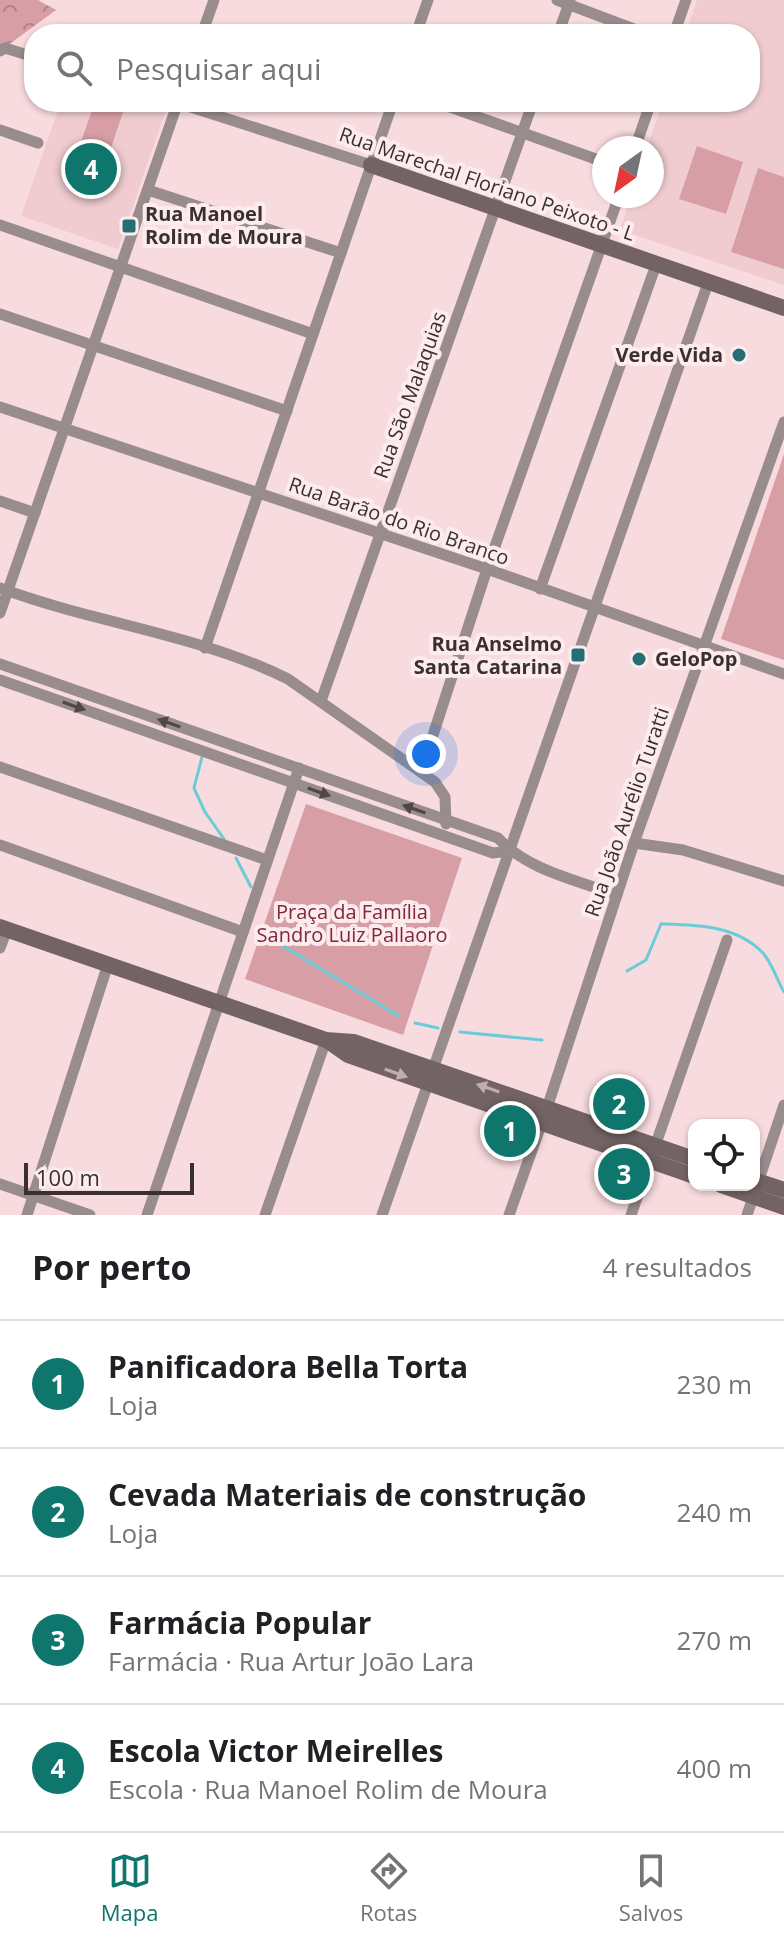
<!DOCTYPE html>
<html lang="pt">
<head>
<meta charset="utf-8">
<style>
	:root { --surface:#fff; --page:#f2f2f2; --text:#202124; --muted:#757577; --line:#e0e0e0; --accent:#0f766e }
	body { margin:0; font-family:"Open Sans",sans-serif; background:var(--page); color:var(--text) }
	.controls { position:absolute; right:24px; bottom:24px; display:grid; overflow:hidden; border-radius:16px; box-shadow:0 2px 6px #0004 }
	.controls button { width:72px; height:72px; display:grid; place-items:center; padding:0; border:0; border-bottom:2px solid var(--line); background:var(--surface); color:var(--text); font:40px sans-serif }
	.compass { position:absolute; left:592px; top:136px; width:72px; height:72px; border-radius:50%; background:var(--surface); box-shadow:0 2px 6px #0004; rotate:213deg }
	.scale { position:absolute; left:24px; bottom:20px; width:170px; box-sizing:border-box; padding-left:8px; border:4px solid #3b3031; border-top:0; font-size:22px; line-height:28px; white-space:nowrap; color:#3b3031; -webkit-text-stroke:6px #fdeced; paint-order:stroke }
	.you { position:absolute; left:426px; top:754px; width:28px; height:28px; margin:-20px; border:6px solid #fff; border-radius:50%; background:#1a73e8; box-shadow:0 0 0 12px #1a73e833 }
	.badge { display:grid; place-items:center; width:52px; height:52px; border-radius:50%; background:var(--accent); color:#fff; font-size:26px; font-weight:700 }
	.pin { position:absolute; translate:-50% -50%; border:4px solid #fff; box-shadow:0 2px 8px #0006 }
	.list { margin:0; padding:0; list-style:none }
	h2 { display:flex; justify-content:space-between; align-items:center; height:104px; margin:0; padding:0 32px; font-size:34px }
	h2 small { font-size:26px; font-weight:400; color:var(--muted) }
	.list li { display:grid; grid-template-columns:52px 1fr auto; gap:24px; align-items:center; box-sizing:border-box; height:128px; padding:0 32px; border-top:2px solid var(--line) }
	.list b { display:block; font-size:30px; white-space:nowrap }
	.list p { margin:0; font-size:26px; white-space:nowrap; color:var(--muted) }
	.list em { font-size:26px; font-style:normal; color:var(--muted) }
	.icon { flex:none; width:44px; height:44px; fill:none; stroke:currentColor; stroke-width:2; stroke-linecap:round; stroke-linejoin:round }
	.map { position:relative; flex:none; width:784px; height:1215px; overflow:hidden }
	.search { position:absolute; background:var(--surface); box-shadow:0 2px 6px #0004; left:24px; right:24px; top:24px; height:88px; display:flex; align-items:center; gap:20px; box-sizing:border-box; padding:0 28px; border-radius:32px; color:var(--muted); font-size:30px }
	.sheet { height:616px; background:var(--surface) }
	nav { display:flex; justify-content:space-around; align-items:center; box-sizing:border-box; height:112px; border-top:2px solid var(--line); background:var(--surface); font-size:22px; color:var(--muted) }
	nav a { display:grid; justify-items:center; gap:4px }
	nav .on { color:var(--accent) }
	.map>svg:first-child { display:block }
	.built { fill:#f0ccd0 }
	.green { fill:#d89ea5 }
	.forest { fill:url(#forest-crowns) }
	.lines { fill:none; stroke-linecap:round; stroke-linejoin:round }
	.stream { stroke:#68cdd8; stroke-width:3 }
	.street { stroke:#988c8d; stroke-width:11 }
	.secondary { stroke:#736364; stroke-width:16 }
	.oneway { fill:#524748 }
	.oneway2 { fill:#bfaeaf }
	.poi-dot { fill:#246e76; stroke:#fdeced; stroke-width:3 }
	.labels { text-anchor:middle; stroke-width:8; stroke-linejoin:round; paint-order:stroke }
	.street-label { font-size:20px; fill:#3b3031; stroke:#fdeced }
	.poi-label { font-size:20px; font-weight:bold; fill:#3b3031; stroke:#fdeced; text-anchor:start }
	.park-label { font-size:20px; fill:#81263b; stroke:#fdeced }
</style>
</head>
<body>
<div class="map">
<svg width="784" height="1215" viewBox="0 0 784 1215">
	<defs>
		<pattern id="forest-crowns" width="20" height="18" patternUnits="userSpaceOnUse" patternTransform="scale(2)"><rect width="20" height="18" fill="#d89ea5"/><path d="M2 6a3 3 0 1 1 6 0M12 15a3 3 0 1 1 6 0" fill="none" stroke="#b08187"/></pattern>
	</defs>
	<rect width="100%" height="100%" fill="#f8dbde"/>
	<g class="built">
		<polygon points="697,0 784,0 784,285 620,230 631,196 652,196 652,148 647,148 663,102 750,102 750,34 685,34"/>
		<polygon points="61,102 144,102 166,110 118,249 21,216"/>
	</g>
	<g class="green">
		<polygon points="95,102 123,112 107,160 78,150"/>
		<polygon points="697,146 743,162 726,214 679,199"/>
		<polygon points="758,168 784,177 784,269 731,252"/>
		<polygon points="784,454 784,660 721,639"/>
		<polygon points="306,804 462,858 403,1035 245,979"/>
	</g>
	<polygon class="forest" points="0,0 38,0 56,10 0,51"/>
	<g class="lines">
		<g class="stream">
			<polyline points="202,757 194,788 205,812 224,839"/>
			<polyline points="236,858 251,887"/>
			<polyline points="273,940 399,1016"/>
			<path d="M 627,971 L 646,960 L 661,924 C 696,925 736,925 763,953 C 772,963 777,980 784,992"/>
			<polyline points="415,1023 438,1028"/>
			<polyline points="460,1032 542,1040"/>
		</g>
		<g class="street">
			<polyline points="557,0 647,34"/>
			<polyline points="418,29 435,34"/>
			<polyline points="202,34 214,0"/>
			<polyline points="416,34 428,0"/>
			<polyline points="558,34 570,1"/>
			<polyline points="674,34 686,0"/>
			<polyline points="0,51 5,48 34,57"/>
			<polyline points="175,102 371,165"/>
			<polyline points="436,102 604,162"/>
			<polyline points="629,102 648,109"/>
			<polyline points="0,130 38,143"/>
			<polyline points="635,148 651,102"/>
			<polyline points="148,190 341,253"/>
			<polyline points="0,225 313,334"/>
			<polyline points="0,314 287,411"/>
			<polyline points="0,407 487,569 784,674"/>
			<polyline points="0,501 35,513"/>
			<path d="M 0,588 C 93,623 198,634 288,679 L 435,782 L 445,797 L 446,824"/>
			<polyline points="540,589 656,265"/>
			<polyline points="0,613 178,102"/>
			<polyline points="205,648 393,102"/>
			<path d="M 0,664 L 498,838 C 527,870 577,880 617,895"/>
			<polyline points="0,680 493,853 510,851"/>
			<polyline points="321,701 533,102"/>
			<polyline points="0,767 267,860"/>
			<polyline points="421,772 487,569 619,196"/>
			<polyline points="634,843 683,850 784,881"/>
			<polyline points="0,845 243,932"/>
			<polyline points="0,948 7,929"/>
			<polyline points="0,1184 90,1215"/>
			<polyline points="27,1215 108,964"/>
			<polyline points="147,1215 299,768"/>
			<polyline points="265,1215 326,1040"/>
			<polyline points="382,1215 708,283"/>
			<polyline points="509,1215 547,1108 634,843 784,422"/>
			<polyline points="631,1215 727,940"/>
			<polyline points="747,1215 784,1105"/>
		</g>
		<g class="secondary">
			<polyline points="371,165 784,308"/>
			<polyline points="0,927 326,1040 354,1042 694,1159"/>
			<polyline points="328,1041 348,1055 694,1176"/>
			<polyline points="754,1180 784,1190"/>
			<polyline points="721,1185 784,1207"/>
		</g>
	</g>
	<defs><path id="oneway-solid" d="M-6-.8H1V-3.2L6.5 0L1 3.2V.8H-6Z" transform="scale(2)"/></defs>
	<g class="oneway">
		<use href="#oneway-solid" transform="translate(74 706) rotate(19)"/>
		<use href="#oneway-solid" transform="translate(169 723) rotate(-161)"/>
		<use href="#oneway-solid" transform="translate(319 792) rotate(19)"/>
		<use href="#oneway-solid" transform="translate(414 809) rotate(-161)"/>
	</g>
	<g class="oneway2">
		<use href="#oneway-solid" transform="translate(396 1073) rotate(20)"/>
		<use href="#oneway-solid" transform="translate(488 1088) rotate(-161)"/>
	</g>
	<g class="poi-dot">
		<rect x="121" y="218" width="16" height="16" rx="4"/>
		<circle cx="739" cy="355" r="8"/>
		<rect x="570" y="647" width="16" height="16" rx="4"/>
		<circle cx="639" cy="659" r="8"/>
	</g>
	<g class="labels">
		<g class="street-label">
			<text transform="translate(487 184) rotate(19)" y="7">Rua Marechal Floriano Peixoto - L</text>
			<text transform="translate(410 395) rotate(-70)" y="7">Rua São Malaquias</text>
			<text transform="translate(399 521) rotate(19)" y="7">Rua Barão do Rio Branco</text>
			<text transform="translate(627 812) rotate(-71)" y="7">Rua João Aurélio Turatti</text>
		</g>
		<g class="poi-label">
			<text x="145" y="221">Rua Manoel<tspan x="145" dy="23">Rolim de Moura</tspan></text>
			<text x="723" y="362" text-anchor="end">Verde Vida</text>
			<text x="562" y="651" text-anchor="end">Rua Anselmo<tspan x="562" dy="23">Santa Catarina</tspan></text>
			<text x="655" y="666">GeloPop</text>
		</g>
		<g class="park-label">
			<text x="352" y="919">Praça da Família<tspan x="352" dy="23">Sandro Luiz Pallaoro</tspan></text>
		</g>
	</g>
</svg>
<div class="controls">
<button><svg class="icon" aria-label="locate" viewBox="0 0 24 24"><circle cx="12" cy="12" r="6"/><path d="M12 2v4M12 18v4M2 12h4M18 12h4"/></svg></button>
</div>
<svg class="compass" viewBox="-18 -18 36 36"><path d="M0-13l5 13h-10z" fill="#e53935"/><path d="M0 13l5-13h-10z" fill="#757577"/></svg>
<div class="scale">100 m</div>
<div class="you"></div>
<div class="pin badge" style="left:510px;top:1131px">1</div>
<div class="pin badge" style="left:619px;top:1104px">2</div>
<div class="pin badge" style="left:624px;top:1174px">3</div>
<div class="pin badge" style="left:91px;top:169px">4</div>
<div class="search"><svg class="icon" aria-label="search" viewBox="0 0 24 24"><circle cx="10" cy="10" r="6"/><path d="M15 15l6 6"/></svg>Pesquisar aqui</div>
</div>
<section class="sheet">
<h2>Por perto<small>4 resultados</small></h2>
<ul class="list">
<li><span class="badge">1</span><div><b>Panificadora Bella Torta</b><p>Loja</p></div><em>230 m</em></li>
<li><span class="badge">2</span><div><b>Cevada Materiais de construção</b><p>Loja</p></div><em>240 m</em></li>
<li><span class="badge">3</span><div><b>Farmácia Popular</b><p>Farmácia · Rua Artur João Lara</p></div><em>270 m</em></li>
<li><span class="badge">4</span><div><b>Escola Victor Meirelles</b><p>Escola · Rua Manoel Rolim de Moura</p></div><em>400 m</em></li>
</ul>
</section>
<nav>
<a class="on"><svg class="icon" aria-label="map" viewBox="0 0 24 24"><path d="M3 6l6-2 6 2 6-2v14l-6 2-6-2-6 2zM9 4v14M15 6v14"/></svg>Mapa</a>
<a><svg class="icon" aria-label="directions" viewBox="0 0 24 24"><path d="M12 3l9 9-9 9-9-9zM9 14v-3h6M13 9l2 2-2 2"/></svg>Rotas</a>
<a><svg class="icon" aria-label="saved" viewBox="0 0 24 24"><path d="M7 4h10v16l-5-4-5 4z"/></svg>Salvos</a>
</nav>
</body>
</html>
